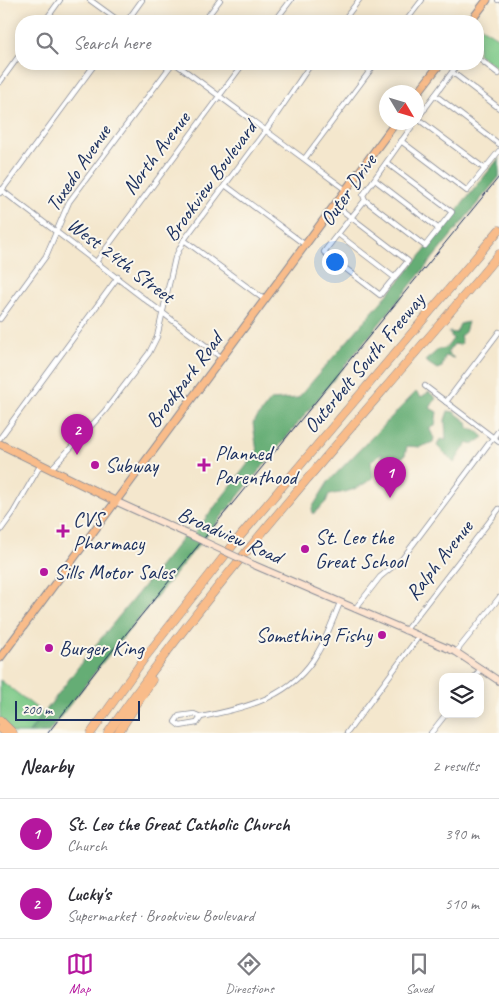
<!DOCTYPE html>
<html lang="en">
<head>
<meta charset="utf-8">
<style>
	:root { --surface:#fff; --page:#f2f2f3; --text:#2b2b33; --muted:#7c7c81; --line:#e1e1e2; --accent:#b5179e }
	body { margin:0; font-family:Caveat,sans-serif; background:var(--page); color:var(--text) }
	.controls { position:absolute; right:15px; bottom:15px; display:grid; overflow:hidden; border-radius:10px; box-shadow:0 2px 12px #0003 }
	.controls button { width:45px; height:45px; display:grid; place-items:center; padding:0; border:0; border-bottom:1px solid var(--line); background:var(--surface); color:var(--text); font:25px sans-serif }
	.compass { position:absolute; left:379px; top:85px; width:45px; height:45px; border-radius:50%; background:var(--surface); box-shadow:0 2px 12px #0003; rotate:128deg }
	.scale { position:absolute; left:15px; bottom:12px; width:125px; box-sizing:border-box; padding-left:5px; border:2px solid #1b2f5e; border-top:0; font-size:14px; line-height:18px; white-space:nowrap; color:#1b2f5e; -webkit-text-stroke:4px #fbf7ec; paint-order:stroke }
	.you { position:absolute; left:334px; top:261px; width:18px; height:18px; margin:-12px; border:4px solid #fff; border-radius:50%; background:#1a73e8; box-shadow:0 0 0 8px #1a73e833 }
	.badge { display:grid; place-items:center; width:32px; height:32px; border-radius:50%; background:var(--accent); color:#fff; font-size:16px; font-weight:700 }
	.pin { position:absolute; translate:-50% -41px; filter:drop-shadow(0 1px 2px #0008) }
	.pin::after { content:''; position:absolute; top:26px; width:18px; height:15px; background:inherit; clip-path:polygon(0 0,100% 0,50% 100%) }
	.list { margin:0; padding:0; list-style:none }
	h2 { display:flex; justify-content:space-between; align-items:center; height:65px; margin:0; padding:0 20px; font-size:21px }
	h2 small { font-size:16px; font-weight:400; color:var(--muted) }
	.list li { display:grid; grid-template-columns:32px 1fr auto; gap:15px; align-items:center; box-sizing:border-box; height:70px; padding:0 20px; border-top:1px solid var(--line) }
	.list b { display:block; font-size:19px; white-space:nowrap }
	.list p { margin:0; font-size:16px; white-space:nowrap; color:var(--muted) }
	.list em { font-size:16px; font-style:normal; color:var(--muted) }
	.icon { flex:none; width:28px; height:28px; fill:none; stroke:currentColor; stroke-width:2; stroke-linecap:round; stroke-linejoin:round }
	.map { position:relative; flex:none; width:499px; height:733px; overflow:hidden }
	.search { position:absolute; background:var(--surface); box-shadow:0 2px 12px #0003; left:15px; right:15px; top:15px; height:55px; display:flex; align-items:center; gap:12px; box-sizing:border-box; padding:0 18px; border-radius:20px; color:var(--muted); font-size:19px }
	.sheet { height:205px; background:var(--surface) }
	nav { display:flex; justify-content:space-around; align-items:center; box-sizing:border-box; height:70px; border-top:1px solid var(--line); background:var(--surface); font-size:14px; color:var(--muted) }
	nav a { display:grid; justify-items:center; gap:2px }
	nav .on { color:var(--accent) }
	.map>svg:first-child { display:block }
	.green { fill:#7cc987; stroke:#4c7c72 }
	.forest { fill:#65ad74; stroke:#406e69 }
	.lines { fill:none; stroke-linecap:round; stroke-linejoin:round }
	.street-casing { stroke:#888b96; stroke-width:6 }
	.secondary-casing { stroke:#888b96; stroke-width:8 }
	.primary-casing { stroke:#888b96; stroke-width:9 }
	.highway-casing { stroke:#888b96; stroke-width:9 }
	.street { stroke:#fff; stroke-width:4.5 }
	.secondary { stroke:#fde4d0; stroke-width:6 }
	.primary { stroke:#f9bc8a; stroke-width:7 }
	.highway { stroke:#f9bc8a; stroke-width:8 }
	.rail { stroke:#1b2f5e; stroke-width:1 }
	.secondary-bridge-casing { stroke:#888b96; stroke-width:8; stroke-linecap:butt }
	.secondary-bridge { stroke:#fde4d0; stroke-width:6 }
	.poi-dot { fill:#b5179e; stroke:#fbf7ec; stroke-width:2 }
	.labels { text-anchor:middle; stroke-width:4; stroke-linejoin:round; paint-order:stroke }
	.street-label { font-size:21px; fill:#1b2f5e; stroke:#fbf7ec }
	.poi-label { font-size:21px; fill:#1b2f5e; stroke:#fbf7ec; text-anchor:start }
</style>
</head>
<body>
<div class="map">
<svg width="499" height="733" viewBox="0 0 499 733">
	<rect width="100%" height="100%" fill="#fbf7ec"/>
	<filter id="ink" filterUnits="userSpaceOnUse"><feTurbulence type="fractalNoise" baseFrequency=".02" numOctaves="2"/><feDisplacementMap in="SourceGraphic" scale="10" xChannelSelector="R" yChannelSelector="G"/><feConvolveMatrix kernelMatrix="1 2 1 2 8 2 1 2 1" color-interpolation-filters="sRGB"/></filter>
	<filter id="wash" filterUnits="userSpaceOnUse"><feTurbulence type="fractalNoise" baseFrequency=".0096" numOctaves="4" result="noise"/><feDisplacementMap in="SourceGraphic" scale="20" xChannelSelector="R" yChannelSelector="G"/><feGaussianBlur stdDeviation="1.12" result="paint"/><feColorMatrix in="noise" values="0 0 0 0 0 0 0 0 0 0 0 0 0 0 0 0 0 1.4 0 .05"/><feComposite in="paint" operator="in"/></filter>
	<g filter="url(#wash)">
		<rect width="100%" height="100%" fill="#f4e7cd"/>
		<g class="green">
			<polygon points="481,27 499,38 499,69 478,54 478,30"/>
			<polygon points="0,680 43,713 29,733 13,733 0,720"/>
		</g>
		<g class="forest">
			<polygon points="499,158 499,177 99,667 48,733 29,733 85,658 186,534 192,536 257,452 253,423 271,400 298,398 419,258"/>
			<polygon points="468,322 465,332 460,336 462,343 460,345 454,344 447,353 454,358 445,356 442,367 437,369 425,361 439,349 446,348 453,339 449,332 456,333 460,324"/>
			<path d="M 416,392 L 421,397 L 429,392 L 436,398 L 430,408 L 437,412 L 435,426 L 429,428 L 434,438 L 433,442 L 420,447 L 407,446 L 405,455 L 397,461 L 400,466 L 396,469 L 382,462 L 382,453 L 371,461 L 373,478 C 359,488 346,494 329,494 L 326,502 L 313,514 L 312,508 L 328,482 Z"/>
			<polygon points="448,411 454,412 467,422 468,428 476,430 484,437 473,445 467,443 454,463 437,446 440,439 446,440 445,420"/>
		</g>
	</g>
	<g filter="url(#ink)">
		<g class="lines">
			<g class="street-casing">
				<g id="street">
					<polyline points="90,0 119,21"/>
					<polyline points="498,0 499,0"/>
					<polyline points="45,21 60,0"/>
					<polyline points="127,21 142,0"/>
					<polyline points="204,21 220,0"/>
					<polyline points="275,21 291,0"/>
					<polyline points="343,21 359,0"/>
					<polyline points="406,21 422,0"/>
					<polyline points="478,58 499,74"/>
					<polyline points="176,64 346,190"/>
					<polyline points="452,72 499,108"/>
					<polyline points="0,82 21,53"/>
					<polyline points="435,95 499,144"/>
					<polyline points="416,103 425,109"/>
					<polyline points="417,119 458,64"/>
					<polyline points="418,119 485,169"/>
					<polyline points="401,141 467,191 499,151"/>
					<polyline points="305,158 375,64"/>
					<polyline points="375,180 439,229"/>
					<polyline points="225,185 304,244"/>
					<polyline points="0,189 222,358"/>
					<polyline points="0,193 95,64"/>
					<polyline points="365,200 425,246 452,212 387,163"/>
					<path d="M 335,205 L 408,261 L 380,295 L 324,252 C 337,234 352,217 365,200 L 363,195 L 415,122"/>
					<polyline points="338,234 395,278"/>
					<polyline points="184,240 265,300"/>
					<polyline points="96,262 243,64"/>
					<polyline points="0,319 46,256 69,202 172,64"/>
					<polyline points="425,386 499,442"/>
					<polyline points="446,402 499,332"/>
					<polyline points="0,438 118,277"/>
					<polyline points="51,469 104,412 149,353 157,337 175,258 184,240 266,130 311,64"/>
					<polyline points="0,531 13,513 41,464"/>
					<polyline points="355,609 380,577 402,559 499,430"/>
					<polyline points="405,631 499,509"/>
					<polyline points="456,652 499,598"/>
					<polyline points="475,677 481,668"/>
					<polygon points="194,714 201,717 197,723 180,726 175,722 179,716"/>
					<path d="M 201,717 C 247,708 293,697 318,652 C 327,637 333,619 340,603"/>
					<polyline points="347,733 419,636"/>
					<polyline points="431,733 446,714"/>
				</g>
			</g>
			<g class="secondary-casing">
				<g id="secondary">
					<polyline points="115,501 192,536"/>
					<polyline points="254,565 456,652 499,681"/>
				</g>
			</g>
			<g class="primary-casing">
				<g id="primary">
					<polyline points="471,21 487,0"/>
					<polyline points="416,95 440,64"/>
					<polyline points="0,444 115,501"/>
					<polyline points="0,658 396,122"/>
				</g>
			</g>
			<g class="highway-casing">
				<g id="highway">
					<polyline points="0,720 13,733"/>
					<polyline points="0,729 5,733"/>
					<polyline points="91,733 146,656 237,540 499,230"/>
					<path d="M 108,733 C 226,563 368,412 499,254"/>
					<polyline points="118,733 152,680"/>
				</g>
			</g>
			<use href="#street" class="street"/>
			<use href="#secondary" class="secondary"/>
			<use href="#primary" class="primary"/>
			<use href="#highway" class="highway"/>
			<polyline class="rail" points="48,733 99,667 499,177"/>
			<g class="secondary-bridge-casing">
				<polyline id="secondary-bridge" points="192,536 254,565"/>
			</g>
			<use href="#secondary-bridge" class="secondary-bridge"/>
		</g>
	</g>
	<g class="poi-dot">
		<circle cx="95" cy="465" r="5"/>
		<path d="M201.5 457.5h5v5h5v5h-5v5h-5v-5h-5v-5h5z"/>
		<path d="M60.5 523.5h5v5h5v5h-5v5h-5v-5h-5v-5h5z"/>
		<circle cx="305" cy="549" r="5"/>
		<circle cx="44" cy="572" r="5"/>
		<circle cx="382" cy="635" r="5"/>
		<circle cx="49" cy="648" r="5"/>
	</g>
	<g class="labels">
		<g class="street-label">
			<text transform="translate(156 153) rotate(-53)" y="7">North Avenue</text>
			<text transform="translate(78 168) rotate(-56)" y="7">Tuxedo Avenue</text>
			<text transform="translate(210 181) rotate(-54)" y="7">Brookview Boulevard</text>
			<text transform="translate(348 190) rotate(-55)" y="7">Outer Drive</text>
			<text transform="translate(121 260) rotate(37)" y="7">West 24th Street</text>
			<text transform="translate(364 363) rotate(-50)" y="7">Outerbelt South Freeway</text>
			<text transform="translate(184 380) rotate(-53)" y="7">Brookpark Road</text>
			<text transform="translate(230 535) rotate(24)" y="7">Broadview Road</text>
			<text transform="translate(439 560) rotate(-52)" y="7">Ralph Avenue</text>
		</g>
		<g class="poi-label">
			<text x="215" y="460">Planned<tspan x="215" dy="24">Parenthood</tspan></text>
			<text x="105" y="472">Subway</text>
			<text x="73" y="526">CVS<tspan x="73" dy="24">Pharmacy</tspan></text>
			<text x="315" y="544">St. Leo the<tspan x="315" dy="24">Great School</tspan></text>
			<text x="54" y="579">Sills Motor Sales</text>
			<text x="372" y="642" text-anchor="end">Something Fishy</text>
			<text x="59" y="655">Burger King</text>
		</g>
	</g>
</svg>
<div class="controls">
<button><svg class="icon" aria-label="layers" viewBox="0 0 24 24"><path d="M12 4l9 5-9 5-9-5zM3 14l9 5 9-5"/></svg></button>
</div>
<svg class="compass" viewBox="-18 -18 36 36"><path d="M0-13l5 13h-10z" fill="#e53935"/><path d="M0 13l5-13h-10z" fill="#7c7c81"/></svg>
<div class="scale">200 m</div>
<div class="you"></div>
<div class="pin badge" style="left:390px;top:498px">1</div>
<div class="pin badge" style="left:77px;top:455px">2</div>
<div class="search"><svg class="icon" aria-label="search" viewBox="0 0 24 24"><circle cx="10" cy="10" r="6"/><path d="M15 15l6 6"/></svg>Search here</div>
</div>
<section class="sheet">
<h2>Nearby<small>2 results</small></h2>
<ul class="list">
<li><span class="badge">1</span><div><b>St. Leo the Great Catholic Church</b><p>Church</p></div><em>390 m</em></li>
<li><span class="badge">2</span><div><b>Lucky's</b><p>Supermarket · Brookview Boulevard</p></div><em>510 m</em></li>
</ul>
</section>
<nav>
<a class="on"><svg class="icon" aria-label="map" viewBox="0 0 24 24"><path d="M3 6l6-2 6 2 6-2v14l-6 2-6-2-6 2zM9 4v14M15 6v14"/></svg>Map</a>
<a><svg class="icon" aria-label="directions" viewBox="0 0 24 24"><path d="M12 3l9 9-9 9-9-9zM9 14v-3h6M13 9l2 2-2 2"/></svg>Directions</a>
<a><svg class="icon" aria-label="saved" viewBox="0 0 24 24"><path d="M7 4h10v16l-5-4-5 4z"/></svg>Saved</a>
</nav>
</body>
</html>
